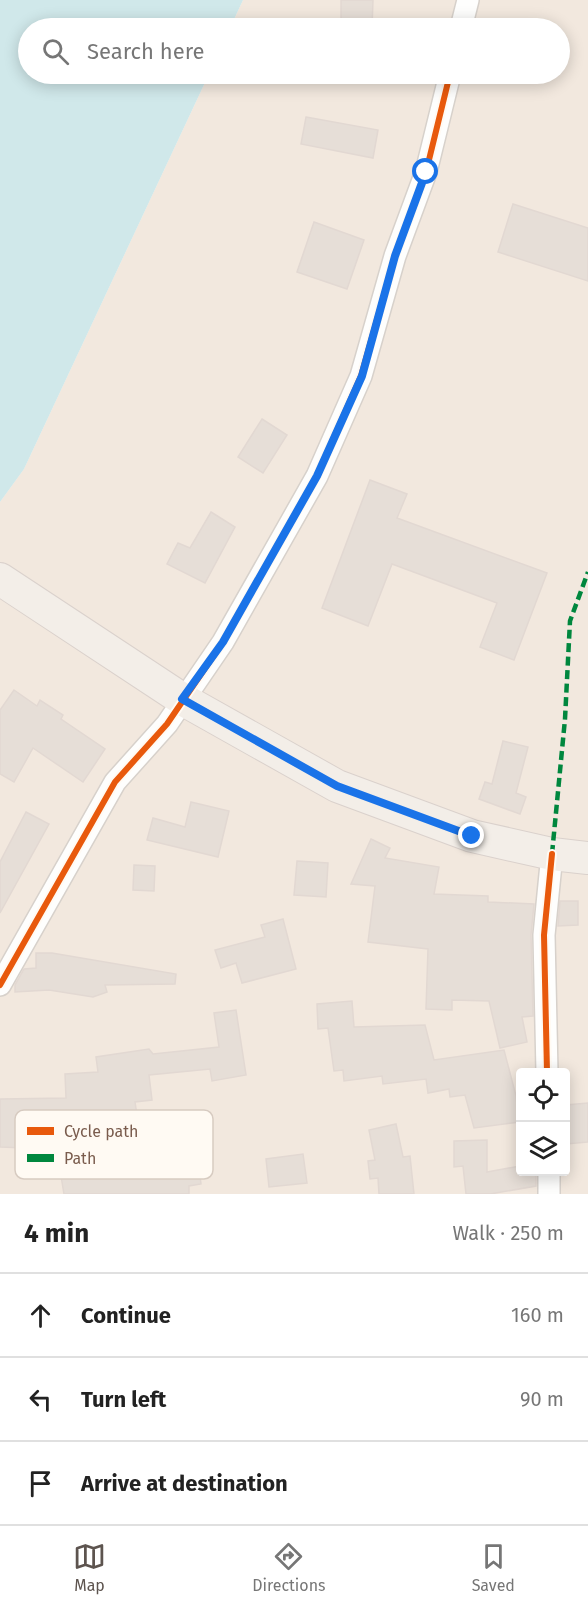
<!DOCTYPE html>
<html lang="en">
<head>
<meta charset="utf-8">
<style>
	:root { --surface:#fff; --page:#f6f6f6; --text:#222; --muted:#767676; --line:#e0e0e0; --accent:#5d544f }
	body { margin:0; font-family:"Fira Sans",sans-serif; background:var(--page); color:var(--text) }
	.controls { position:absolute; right:18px; bottom:18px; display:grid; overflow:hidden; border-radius:6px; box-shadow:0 3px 15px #0003 }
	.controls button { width:54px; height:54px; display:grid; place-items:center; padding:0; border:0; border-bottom:2px solid var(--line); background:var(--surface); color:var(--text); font:30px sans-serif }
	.stop { position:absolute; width:18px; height:18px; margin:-14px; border:4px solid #1a73e8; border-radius:50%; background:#fff }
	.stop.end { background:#1a73e8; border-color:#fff; box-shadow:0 2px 6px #0008 }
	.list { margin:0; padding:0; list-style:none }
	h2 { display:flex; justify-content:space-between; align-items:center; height:78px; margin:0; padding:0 24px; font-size:26px }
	h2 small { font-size:20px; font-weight:400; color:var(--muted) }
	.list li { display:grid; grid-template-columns:39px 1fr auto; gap:18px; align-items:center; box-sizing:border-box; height:84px; padding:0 24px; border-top:2px solid var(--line) }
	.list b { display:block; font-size:22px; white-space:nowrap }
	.list em { font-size:20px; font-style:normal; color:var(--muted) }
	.icon { flex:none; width:33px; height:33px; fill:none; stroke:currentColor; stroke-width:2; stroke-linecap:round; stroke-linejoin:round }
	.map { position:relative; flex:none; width:588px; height:1194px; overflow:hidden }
	.search { position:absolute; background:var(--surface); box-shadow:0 3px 15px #0003; left:18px; right:18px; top:18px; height:66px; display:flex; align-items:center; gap:15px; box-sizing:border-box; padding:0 21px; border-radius:33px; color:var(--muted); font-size:22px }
	.sheet { height:330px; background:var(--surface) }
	nav { display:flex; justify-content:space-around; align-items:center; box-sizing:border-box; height:84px; border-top:2px solid var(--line); background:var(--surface); font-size:16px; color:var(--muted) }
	nav a { display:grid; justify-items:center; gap:3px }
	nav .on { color:var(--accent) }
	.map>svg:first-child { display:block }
	.residential { fill:#f2e8de; fill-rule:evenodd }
	.water { fill:#d0e8ea }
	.building { fill:#e6ded7; stroke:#e2d8d2; stroke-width:1.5 }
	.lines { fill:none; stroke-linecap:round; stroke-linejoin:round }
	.street-casing { stroke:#d7d1cb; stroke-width:24 }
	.primary-casing { stroke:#dad1cc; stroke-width:34 }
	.street { stroke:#fefefd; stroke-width:21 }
	.primary { stroke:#f3eee8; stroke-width:32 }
	.quiet { stroke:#00873e; stroke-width:4.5; stroke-dasharray:9 4.5; stroke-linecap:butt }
	.cycleway-casing { stroke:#fffaf3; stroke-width:10 }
	.cycleway { stroke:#e8590c; stroke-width:6 }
	.route { stroke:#1a73e8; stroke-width:8 }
	.key { fill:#fffaf3; stroke:#d7cbc1; stroke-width:1.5 }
	.key-label { font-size:16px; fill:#7a5c4d }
</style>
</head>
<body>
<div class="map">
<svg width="588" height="1194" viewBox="0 0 588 1194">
	<rect width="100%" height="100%" fill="#f9f5f0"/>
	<path class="residential" d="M 243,0 L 588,0 L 588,1194 L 0,1194 L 0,502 L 24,469 L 209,74 L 560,74 L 560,28 L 230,28 ZM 520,1072 L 566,1072 L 566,1172 L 520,1172 Z"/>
	<polygon class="water" points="0,0 243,0 230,28 28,28 28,74 209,74 24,469 0,502"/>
	<g class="building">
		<polygon points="341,0 373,0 372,28 341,28"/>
		<polygon points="306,117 378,130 373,158 301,144"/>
		<polygon points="513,204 588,228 588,281 498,252"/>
		<polygon points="314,222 364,240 347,289 297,272"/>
		<polygon points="262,419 287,435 263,473 238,457"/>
		<polygon points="370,480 407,494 397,518 547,573 514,660 480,647 497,603 392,564 368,626 322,608"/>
		<polygon points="211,512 235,527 205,583 167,564 178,543 190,548"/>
		<polygon points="14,690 37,706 40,700 63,715 61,719 105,749 83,782 33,748 14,782 0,774 0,710"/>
		<polygon points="503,741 528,747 516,793 526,797 520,814 479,799 485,782 492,784"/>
		<polygon points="191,802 229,811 218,857 147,840 153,818 185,827"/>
		<polygon points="26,812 49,824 0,913 0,862"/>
		<polygon points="371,839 390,848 385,858 439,867 434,894 488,896 488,902 534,904 531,935 533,1016 522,1017 527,1042 500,1048 489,1001 452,1000 452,1010 426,1009 428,949 368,942 375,886 351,884"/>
		<polygon points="297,861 328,863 326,897 294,895"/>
		<polygon points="134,865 155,866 154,891 133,890"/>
		<polygon points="560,901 578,901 578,925 558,926"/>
		<polygon points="283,919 296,969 242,983 236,963 221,968 215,950 265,937 261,925"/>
		<polygon points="36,953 52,953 176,974 175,984 105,985 107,992 93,997 49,990 15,992 15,985 24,969 36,968"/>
		<polygon points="352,1001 354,1027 425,1025 434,1060 504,1050 516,1096 519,1122 474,1128 465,1095 450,1097 449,1089 428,1093 426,1079 383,1084 382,1076 344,1081 343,1070 334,1071 328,1028 318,1029 317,1004"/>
		<polygon points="236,1010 246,1075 212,1081 210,1069 149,1075 152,1100 135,1102 137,1115 103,1121 100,1163 164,1155 163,1149 196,1144 201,1184 189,1186 189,1194 64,1194 59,1164 55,1165 52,1149 0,1147 0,1099 66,1098 65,1074 98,1072 96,1057 149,1049 153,1054 219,1047 214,1013"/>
		<polygon points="588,1103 588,1142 566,1144 566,1105"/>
		<polygon points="396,1124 403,1157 410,1156 414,1194 379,1194 378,1178 370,1179 368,1161 375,1160 369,1130"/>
		<polygon points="487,1140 487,1172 520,1166 520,1172 536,1172 536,1186 490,1194 466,1194 463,1166 454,1167 454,1141"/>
		<polygon points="303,1154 307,1183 269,1187 266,1159"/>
	</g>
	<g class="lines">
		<g class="street-casing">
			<g id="street">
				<polyline points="461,28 468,0"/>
				<polyline points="0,985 115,782 167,724 223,642 317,476 361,376 395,256 426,172 450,74"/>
				<polyline points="547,1072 544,935 552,854"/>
				<polyline points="549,1194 549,1172"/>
			</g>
		</g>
		<g class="primary-casing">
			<polyline id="primary" points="0,579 182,699 337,786 472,836 552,854 588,858"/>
		</g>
		<use href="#street" class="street"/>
		<use href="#primary" class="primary"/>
		<polyline class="quiet" points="552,854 565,719 570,621 588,572"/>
		<g class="cycleway-casing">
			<g id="cycleway">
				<polyline points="0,985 115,782 167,724 223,642 317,476 361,376 395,256 426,172 450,74"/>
				<polyline points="547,1072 544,935 552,854"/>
			</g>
		</g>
		<use href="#cycleway" class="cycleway"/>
	</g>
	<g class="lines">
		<polyline class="route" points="426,172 395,256 362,376 317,476 223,642 182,699 337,786 472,836"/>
	</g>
	<rect x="15" y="1110" width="198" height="69" rx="9" class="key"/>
	<rect x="27" y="1127" width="27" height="8" fill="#e8590c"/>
	<rect x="27" y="1154" width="27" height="8" fill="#00873e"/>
	<g class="key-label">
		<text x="64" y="1137">Cycle path</text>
		<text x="64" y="1164">Path</text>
	</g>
</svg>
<div class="controls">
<button><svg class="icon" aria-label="locate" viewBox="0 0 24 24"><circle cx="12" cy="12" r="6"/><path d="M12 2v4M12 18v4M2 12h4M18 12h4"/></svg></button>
<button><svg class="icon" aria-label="layers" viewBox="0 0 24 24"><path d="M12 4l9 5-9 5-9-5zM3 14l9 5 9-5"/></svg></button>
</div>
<div class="stop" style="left:426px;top:172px"></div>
<div class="stop end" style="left:472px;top:836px"></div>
<div class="search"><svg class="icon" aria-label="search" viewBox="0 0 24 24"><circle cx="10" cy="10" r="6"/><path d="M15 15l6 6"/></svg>Search here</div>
</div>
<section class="sheet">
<h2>4 min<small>Walk · 250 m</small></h2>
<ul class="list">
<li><svg class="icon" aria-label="ahead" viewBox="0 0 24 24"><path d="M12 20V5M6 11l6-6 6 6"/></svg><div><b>Continue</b></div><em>160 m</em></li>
<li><svg class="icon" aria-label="left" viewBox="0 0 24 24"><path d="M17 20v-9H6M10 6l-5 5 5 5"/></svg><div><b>Turn left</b></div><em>90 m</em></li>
<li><svg class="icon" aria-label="arrive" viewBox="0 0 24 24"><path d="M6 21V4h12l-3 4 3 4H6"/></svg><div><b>Arrive at destination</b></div></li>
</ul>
</section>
<nav>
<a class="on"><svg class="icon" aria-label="map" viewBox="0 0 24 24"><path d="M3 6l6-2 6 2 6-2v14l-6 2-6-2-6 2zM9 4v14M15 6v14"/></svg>Map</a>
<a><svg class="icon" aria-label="directions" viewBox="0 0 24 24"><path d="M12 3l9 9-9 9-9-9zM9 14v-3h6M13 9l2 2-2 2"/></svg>Directions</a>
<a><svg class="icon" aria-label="saved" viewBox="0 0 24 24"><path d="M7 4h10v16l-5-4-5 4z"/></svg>Saved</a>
</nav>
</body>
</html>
